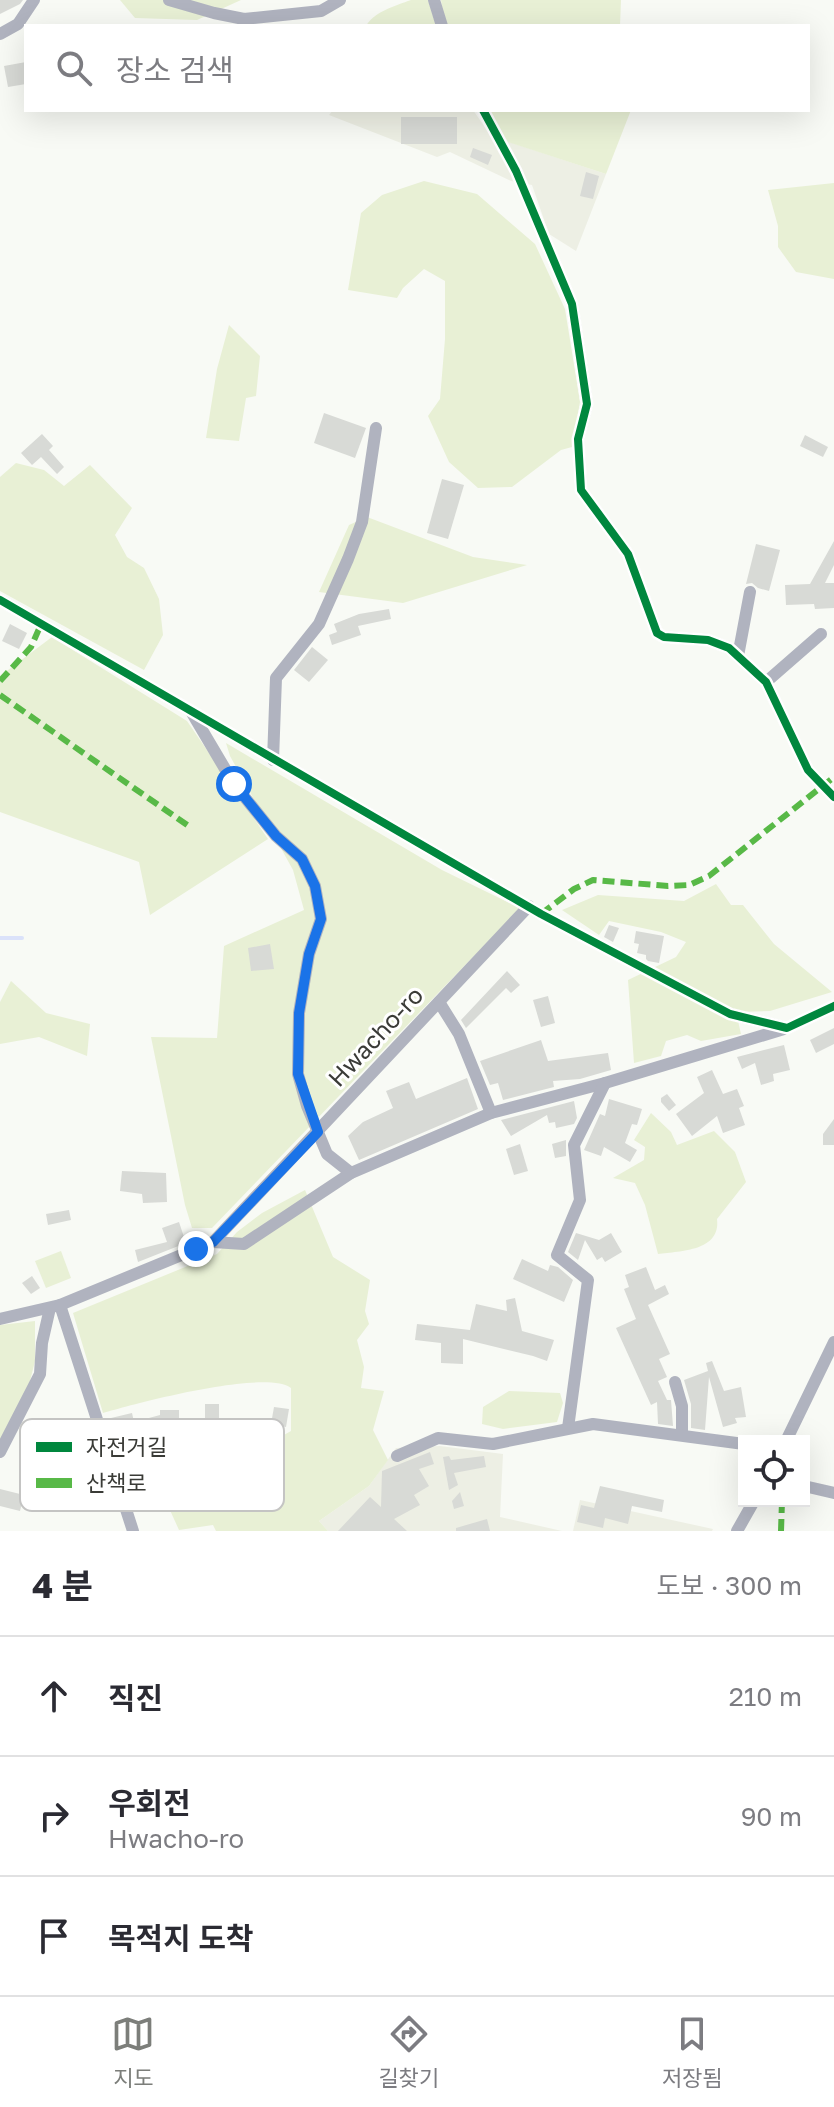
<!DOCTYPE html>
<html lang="ko">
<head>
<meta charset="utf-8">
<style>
	:root { --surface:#fff; --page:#f2f2f3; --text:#2b2b33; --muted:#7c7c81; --line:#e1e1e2; --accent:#7c7e7a }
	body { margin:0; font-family:"Golos Text","Noto Sans KR",sans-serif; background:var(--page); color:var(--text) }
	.controls { position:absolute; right:24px; bottom:24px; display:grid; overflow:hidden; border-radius:0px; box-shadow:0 8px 32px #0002 }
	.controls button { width:72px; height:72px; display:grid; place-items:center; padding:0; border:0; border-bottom:2px solid var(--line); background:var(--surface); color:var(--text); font:40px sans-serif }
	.stop { position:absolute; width:24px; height:24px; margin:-18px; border:6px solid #1a73e8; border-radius:50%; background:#fff }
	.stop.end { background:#1a73e8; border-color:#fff; box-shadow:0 2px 8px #0008 }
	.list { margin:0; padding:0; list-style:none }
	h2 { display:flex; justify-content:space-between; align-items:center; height:104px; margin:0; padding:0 32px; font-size:34px }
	h2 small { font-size:26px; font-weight:400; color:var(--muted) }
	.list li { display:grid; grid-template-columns:52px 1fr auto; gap:24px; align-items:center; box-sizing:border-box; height:120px; padding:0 32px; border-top:2px solid var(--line) }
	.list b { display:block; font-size:30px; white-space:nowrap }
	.list p { margin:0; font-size:26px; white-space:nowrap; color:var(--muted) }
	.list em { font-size:26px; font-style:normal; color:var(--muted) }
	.icon { flex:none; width:44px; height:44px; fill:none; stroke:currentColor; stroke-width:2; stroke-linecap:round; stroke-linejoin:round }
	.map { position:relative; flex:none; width:834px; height:1531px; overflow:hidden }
	.search { position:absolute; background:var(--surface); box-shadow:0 8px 32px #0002; left:24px; right:24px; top:24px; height:88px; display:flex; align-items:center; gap:20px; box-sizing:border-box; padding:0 28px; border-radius:0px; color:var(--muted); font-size:30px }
	.sheet { height:464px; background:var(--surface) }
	nav { display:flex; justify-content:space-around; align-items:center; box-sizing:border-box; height:112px; border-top:2px solid var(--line); background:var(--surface); font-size:22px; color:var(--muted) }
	nav a { display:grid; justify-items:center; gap:4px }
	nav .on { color:var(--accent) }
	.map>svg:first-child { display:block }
	.built { fill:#edefe4 }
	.green { fill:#e8f0d5 }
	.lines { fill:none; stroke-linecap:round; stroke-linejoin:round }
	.stream { stroke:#dbe2fa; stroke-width:4 }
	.building { fill:#d8dad6 }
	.minor { stroke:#b0b3bf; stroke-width:12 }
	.quiet { stroke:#58b947; stroke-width:6; stroke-dasharray:12 6; stroke-linecap:butt }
	.cycleway-casing { stroke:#fff; stroke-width:13 }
	.cycleway { stroke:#00873e; stroke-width:8 }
	.route { stroke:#1a73e8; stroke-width:10 }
	.labels { text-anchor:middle; stroke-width:6; stroke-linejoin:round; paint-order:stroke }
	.street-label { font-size:24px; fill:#3a3b37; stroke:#fff }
	.key { fill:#fff; stroke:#c4c4c3; stroke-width:2 }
	.key-label { font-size:22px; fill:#3a3b37 }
</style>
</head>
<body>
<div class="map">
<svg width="834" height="1531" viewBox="0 0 834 1531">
	<rect width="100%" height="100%" fill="#f8faf5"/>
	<g class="built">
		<polygon points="333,110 473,110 491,136 606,174 576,251 549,234 532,185 511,181 450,152 437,157 329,115"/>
		<polygon points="440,1446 503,1454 500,1517 562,1531 328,1531 319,1521 369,1486 396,1448"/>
		<polygon points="580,1500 713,1529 712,1531 573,1531"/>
	</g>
	<g class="green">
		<polygon points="120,0 241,0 197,20 135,18"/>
		<path d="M 411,0 L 428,0 L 436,26 L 366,26 C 375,11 395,6 411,0 Z"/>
		<polygon points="441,0 621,0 620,26 445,26"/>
		<polygon points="489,110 631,110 606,174 505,141"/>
		<polygon points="424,181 477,194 535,244 565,309 580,402 572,447 561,450 512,487 478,488 449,462 428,416 440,399 445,339 445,281 424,269 403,288 397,298 348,290 361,213 382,195"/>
		<polygon points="834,183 834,279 796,272 778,247 778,226 768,190"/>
		<polygon points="229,325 260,356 256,396 246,398 239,441 206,438 217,369"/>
		<polygon points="16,463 44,470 64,486 90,465 132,508 115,535 127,557 144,568 159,599 163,635 144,670 0,591 0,477"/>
		<polygon points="367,517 473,557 527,565 403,603 319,592 349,525"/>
		<polygon points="52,637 187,721 268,839 150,915 139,862 0,812 0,676"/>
		<polygon points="226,743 442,870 520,908 212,1228 192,1228 185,1205 151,1037 217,1038 224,946 304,910 293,870 230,756"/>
		<polygon points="716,884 731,905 743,905 774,944 832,992 770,1011 736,1012 741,1034 701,1041 687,1035 666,1041 661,1056 634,1063 628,980 676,957 686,942 661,932 609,921 599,935 562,910 598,895 684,901"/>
		<polygon points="11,981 46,1013 90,1024 87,1056 39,1037 0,1044 0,1002"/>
		<path d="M 651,1113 L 671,1132 L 677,1145 L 714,1131 L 735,1152 L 746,1182 L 717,1219 C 721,1251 681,1251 658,1254 L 645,1205 L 635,1183 L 613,1178 L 644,1160 L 645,1147 L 634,1140 Z"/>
		<path d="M 305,1190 L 333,1257 L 370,1280 L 365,1311 L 369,1324 L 357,1340 L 364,1367 L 361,1388 L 384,1391 L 373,1430 L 388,1460 L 369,1486 L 319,1521 L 328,1531 L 216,1531 L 213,1525 L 179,1530 L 169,1508 L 193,1488 L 257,1500 L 257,1463 L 266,1451 L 279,1451 L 275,1440 L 291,1431 L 291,1388 C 265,1369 137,1403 103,1413 L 73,1313 L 217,1254 L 237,1232 L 262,1213 Z"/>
		<polygon points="61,1251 71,1278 46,1288 35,1261"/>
		<polygon points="35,1321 35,1361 28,1389 0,1443 0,1325"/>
		<polygon points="509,1391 560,1393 563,1403 557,1422 503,1429 482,1424 483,1407"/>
	</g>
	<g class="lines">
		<polyline class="stream" points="0,938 22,938"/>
	</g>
	<g class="building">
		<polygon points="0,0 23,0 20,4 0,14"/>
		<polygon points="26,62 26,84 8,87 4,66"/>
		<rect x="401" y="117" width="56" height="27"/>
		<polygon points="473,148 492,155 488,165 470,157"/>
		<polygon points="586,172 599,176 593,199 580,196"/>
		<polygon points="324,413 366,428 355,458 314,443"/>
		<polygon points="42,434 53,446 49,450 64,467 57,474 41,457 32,465 21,453"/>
		<polygon points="805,435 828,447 823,457 800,446"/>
		<polygon points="442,479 464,485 448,539 427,533"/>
		<polygon points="834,541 834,565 825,583 834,583 834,608 815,609 814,604 786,605 785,585 810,584"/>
		<polygon points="756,544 780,550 769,591 758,588 752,583 746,584"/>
		<polygon points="389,609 391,619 358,626 361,635 332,645 329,635 337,632 334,624 359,614"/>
		<polygon points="10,624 27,633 19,649 2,641"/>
		<polygon points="312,647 328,660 309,682 294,670"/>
		<polygon points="609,925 619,928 613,942 604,937"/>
		<polygon points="636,931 664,936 659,963 648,961 646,959 646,955 637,953 639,944 634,943"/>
		<polygon points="270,944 274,969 251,971 248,948"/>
		<polygon points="507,971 520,985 511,993 506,988 466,1028 461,1020"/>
		<polygon points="548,996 555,1023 541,1027 533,1000"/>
		<polygon points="834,1028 834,1044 816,1053 810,1040"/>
		<polygon points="541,1040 548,1061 608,1053 611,1070 580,1079 553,1081 554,1087 503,1100 498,1083 490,1085 480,1061"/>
		<polygon points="784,1045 790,1070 773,1074 774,1081 761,1085 755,1063 742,1069 737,1057"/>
		<polygon points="712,1070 723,1094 737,1089 744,1106 739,1108 745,1125 723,1133 717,1116 692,1136 676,1114 704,1093 697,1077"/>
		<polygon points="467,1078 478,1109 359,1160 348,1136 363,1122 393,1108 386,1091 409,1082 416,1099"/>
		<polygon points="667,1094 676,1105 669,1111 661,1102 661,1098"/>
		<polygon points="609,1099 642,1109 637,1125 632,1124 625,1143 637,1150 630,1162 604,1147 601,1156 584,1150 600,1114 605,1116"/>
		<polygon points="574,1101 577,1118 574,1124 556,1128 555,1122 549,1123 547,1115 511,1136 501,1120"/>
		<polygon points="834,1119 834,1145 823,1145 823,1134"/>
		<polygon points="566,1140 566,1156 555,1158 552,1144"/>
		<polygon points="520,1144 528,1171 514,1175 506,1149"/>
		<polygon points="122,1171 166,1173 167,1202 143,1203 142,1194 120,1191"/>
		<polygon points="69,1210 71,1220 48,1225 46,1214"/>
		<polygon points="179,1222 186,1243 138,1262 135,1250 167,1242 162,1228"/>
		<polygon points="576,1233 599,1240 611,1233 622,1252 605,1262 602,1257 597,1260 585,1240 578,1260 568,1252"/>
		<polygon points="522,1259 548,1271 550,1265 558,1267 573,1280 564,1302 513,1279"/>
		<polygon points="646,1267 655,1290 665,1285 669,1294 648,1305 670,1354 659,1359 667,1377 658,1381 667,1400 671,1400 673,1426 658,1424 657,1402 651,1405 616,1328 636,1319 624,1289 629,1287 625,1275"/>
		<polygon points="32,1276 40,1288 31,1294 22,1283"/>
		<polygon points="515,1298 522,1331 554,1340 547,1361 533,1356 463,1339 463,1364 441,1363 441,1343 415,1340 417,1324 470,1330 476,1304 507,1311 506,1300"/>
		<polygon points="712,1361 724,1391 741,1387 746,1417 735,1418 737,1423 723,1427 709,1377 705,1430 691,1428 691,1404 684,1380 708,1371 706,1363"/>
		<rect x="205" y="1404" width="14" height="39"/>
		<polygon points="274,1407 289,1409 286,1427 271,1424"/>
		<polygon points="160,1410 179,1410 179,1426 145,1426 147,1432 117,1440 111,1418 132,1413 134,1422 160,1415"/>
		<polygon points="430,1452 434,1464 419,1469 429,1486 414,1495 420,1505 394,1519 407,1531 338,1531 370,1497 381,1507 382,1471"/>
		<polygon points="449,1456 451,1460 484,1456 486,1467 454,1473 458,1485 449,1490 443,1457"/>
		<polygon points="600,1486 664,1500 662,1512 632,1506 628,1524 605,1518 603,1528 577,1522 581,1505 594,1508"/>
		<polygon points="0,1489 24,1495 20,1511 0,1506"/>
		<polygon points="460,1492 464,1506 454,1509 452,1501"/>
		<polygon points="487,1519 490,1531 456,1531 456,1528"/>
	</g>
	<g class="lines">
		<g class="minor">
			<polyline points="169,0 214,13 244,19 321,11 340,0"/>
			<polyline points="434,0 442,26"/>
			<polyline points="0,34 18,24 34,0"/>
			<polyline points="483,110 516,171 572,304 587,404 578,439 581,490 628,554 657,633 664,637 708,640 729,648 766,682 808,770 834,797"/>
			<polyline points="0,600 541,914 730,1014 787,1028 834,1006"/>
			<polyline points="738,656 750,592"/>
			<polyline points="766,682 821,634"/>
			<polyline points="192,713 234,784 276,836 302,859 315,886 321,919 309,954 299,1013 298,1074 307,1106 327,1154 351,1173"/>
			<polyline points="273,760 276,678 319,624 348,559 362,522 376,428"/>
			<polyline points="439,1002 459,1034 491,1113"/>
			<polyline points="213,1242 244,1244 351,1173 491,1113 605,1083 784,1029"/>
			<polyline points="60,1305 133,1531"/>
			<polyline points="0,1319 60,1305 213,1242 529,906"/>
			<polyline points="675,1382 682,1406 682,1435"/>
			<polyline points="568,1428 588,1280 557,1255 580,1200 574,1145 605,1083"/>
			<polyline points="786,1441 834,1342"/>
			<polyline points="0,1452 40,1374 42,1343 50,1308"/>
			<polyline points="397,1456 438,1438 493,1444 593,1424 744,1444"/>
			<polyline points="804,1486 834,1493"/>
			<polyline points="737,1531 754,1501"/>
		</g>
		<g class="quiet">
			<polyline points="0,681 31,647 42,622"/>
			<polyline points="0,695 190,827"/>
			<polyline points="541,914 574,889 593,880 668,886 689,885 709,876 834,777"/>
			<polyline points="781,1531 782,1501"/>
		</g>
		<g class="cycleway-casing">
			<g id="cycleway">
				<polyline points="483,110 516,171 572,304 587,404 578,439 581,490 628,554 657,633 664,637 708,640 729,648 766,682 808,770 834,797"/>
				<polyline points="0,600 541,914 730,1014 787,1028 834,1006"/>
			</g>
		</g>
		<use href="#cycleway" class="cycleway"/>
	</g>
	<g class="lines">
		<polyline class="route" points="196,1249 213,1242 318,1132 298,1074 299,1013 309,954 321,919 315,886 302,859 276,836 234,784"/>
	</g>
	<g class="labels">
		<g class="street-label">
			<text transform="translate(376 1037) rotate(-47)" y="8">Hwacho-ro</text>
		</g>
	</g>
	<rect x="20" y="1419" width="264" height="92" rx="12" class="key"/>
	<rect x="36" y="1442" width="36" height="10" fill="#00873e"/>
	<rect x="36" y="1478" width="36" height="10" fill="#58b947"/>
	<g class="key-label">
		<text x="86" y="1455">자전거길</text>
		<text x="86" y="1491">산책로</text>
	</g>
</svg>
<div class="controls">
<button><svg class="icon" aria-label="locate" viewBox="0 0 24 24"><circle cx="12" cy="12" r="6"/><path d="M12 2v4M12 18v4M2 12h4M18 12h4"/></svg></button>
</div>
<div class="stop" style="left:234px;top:784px"></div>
<div class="stop end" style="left:196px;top:1249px"></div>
<div class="search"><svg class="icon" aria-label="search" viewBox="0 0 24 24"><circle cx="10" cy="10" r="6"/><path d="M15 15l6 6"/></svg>장소 검색</div>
</div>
<section class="sheet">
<h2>4 분<small>도보 · 300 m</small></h2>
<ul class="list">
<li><svg class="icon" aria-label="ahead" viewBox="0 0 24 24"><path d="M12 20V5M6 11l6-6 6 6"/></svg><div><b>직진</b></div><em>210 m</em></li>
<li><svg class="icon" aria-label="right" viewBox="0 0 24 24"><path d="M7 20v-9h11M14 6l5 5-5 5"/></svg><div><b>우회전</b><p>Hwacho-ro</p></div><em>90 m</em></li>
<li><svg class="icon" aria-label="arrive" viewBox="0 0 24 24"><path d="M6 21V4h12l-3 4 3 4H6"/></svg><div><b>목적지 도착</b></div></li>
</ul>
</section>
<nav>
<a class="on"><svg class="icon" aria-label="map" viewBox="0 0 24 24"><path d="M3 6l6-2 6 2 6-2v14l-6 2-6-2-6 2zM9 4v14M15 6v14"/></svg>지도</a>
<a><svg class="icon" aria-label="directions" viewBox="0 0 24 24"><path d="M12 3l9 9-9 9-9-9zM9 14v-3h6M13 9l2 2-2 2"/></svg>길찾기</a>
<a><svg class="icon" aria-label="saved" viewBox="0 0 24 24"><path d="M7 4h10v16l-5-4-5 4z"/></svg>저장됨</a>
</nav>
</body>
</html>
